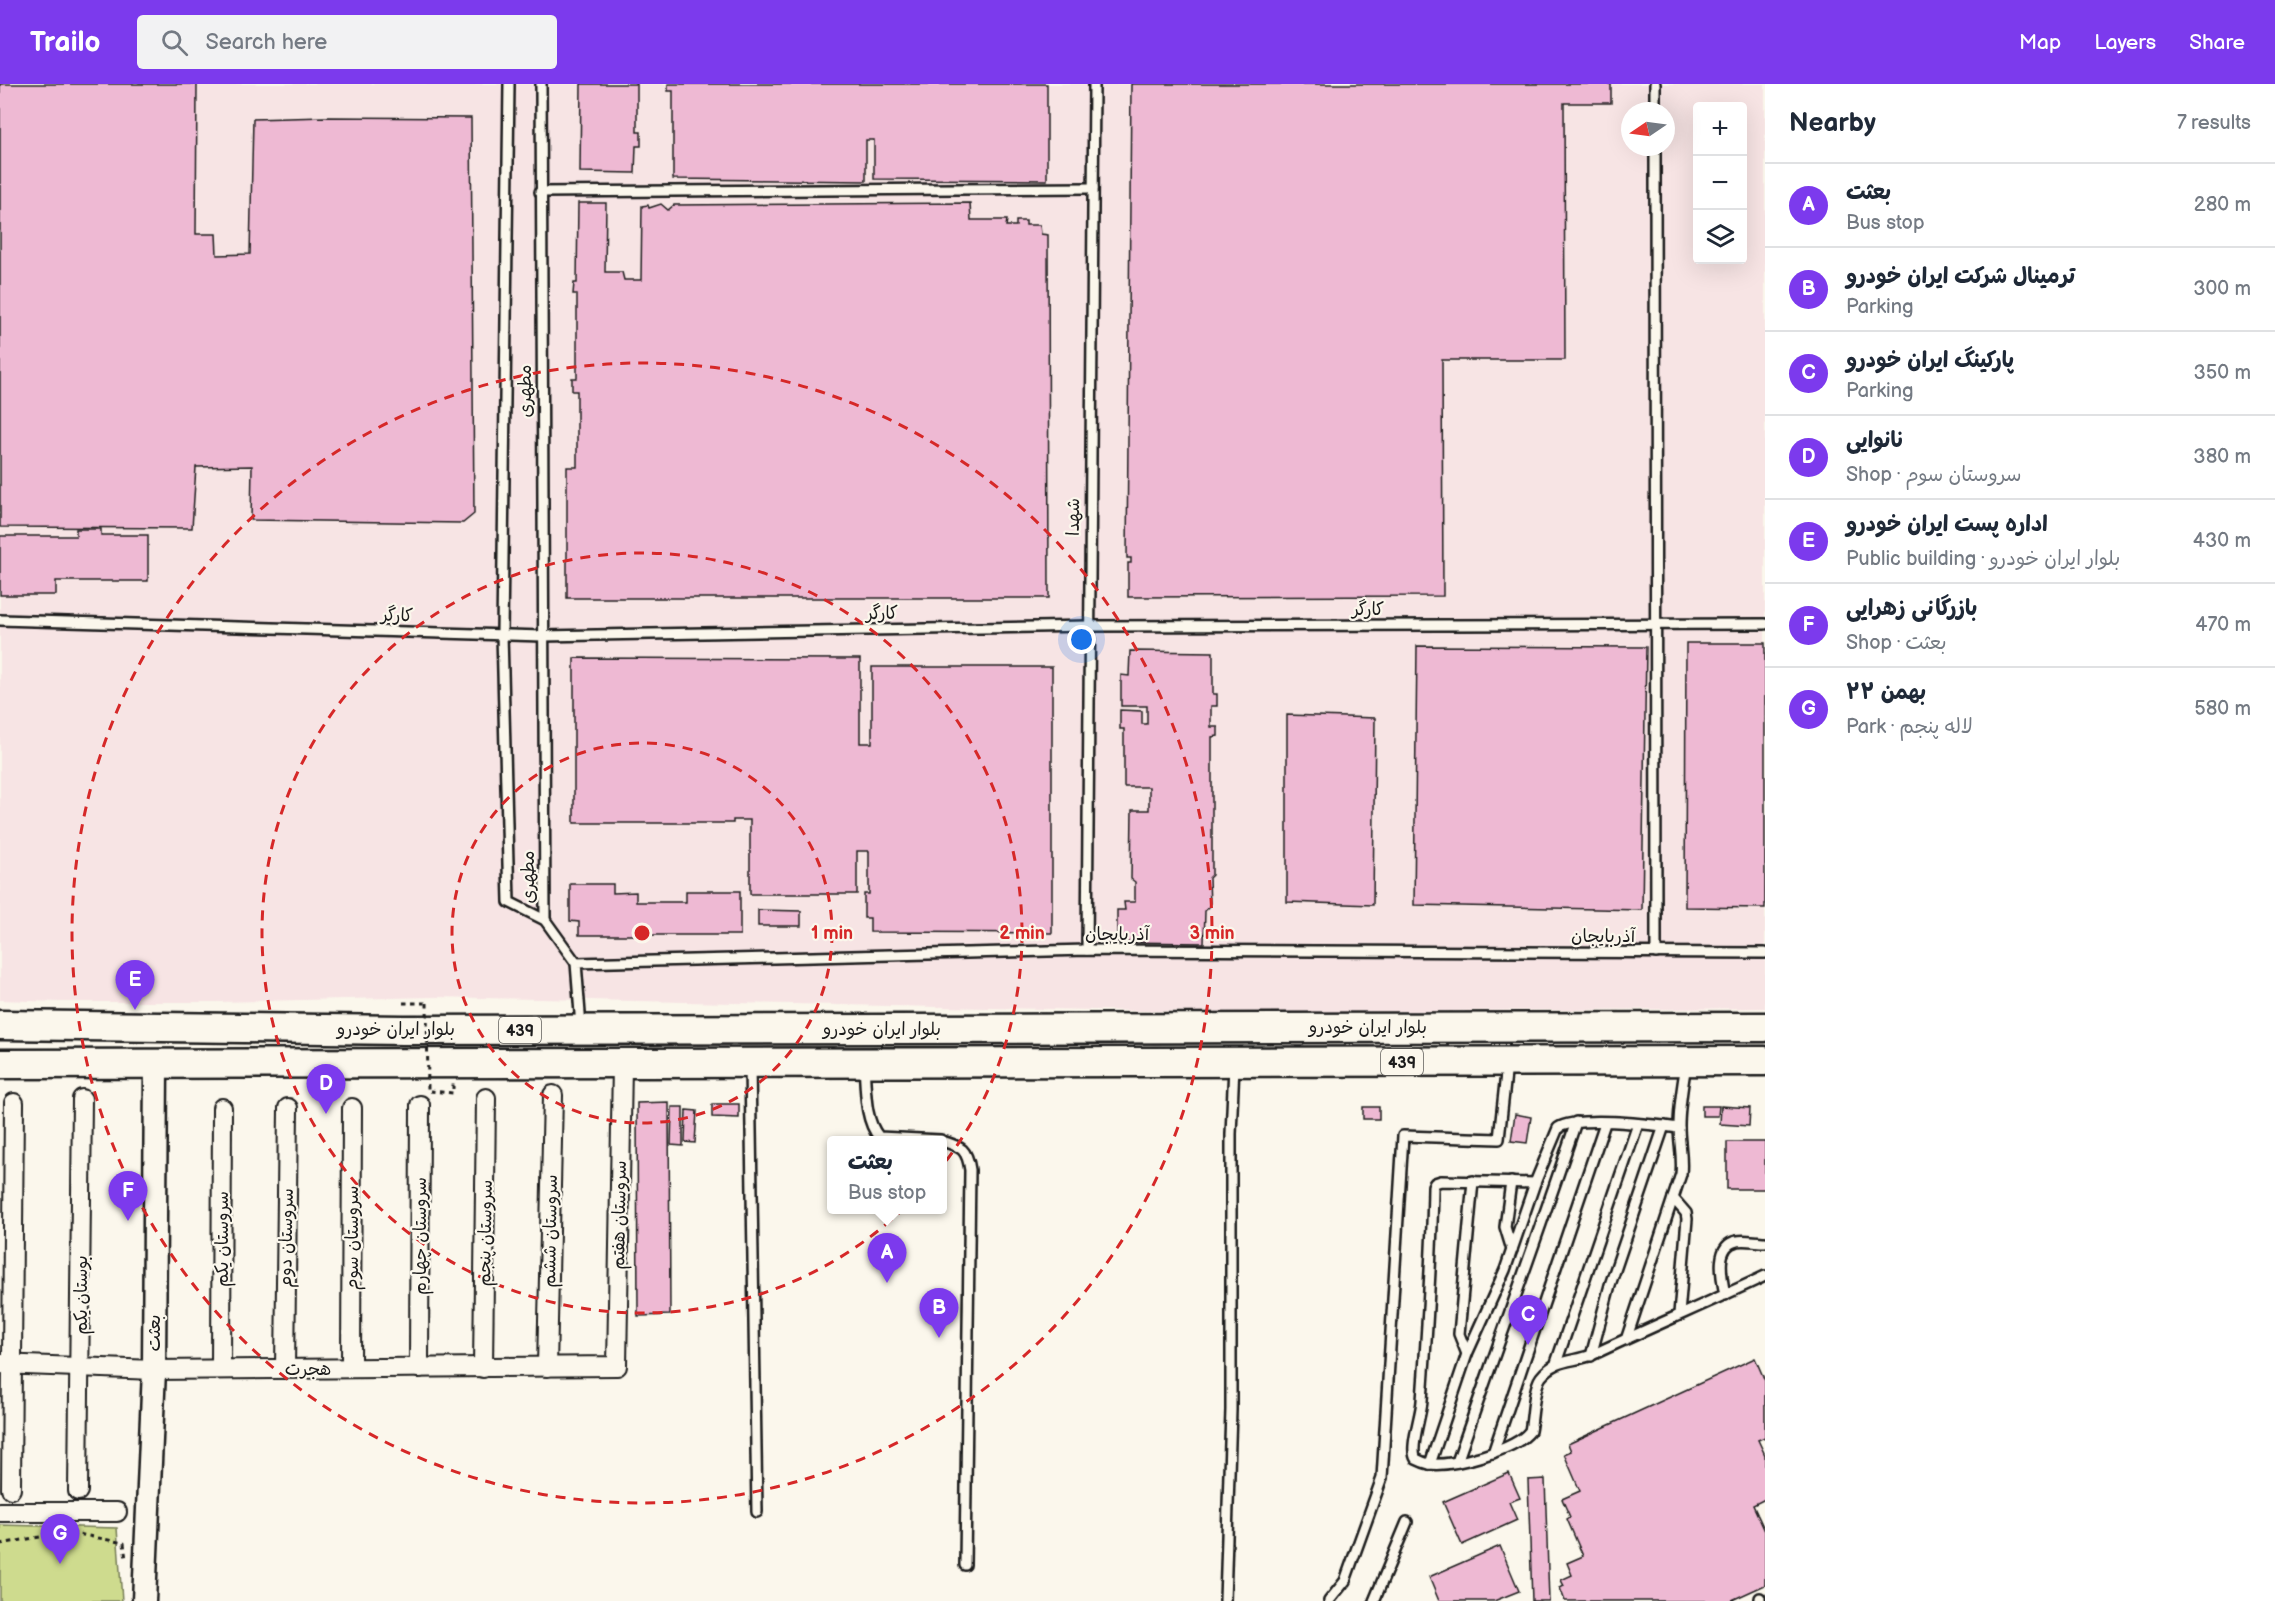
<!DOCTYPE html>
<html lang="en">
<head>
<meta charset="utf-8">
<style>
	:root { --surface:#fff; --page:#f2f2f3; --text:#1f2937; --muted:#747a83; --line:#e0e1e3; --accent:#7c3aed }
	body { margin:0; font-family:"Balsamiq Sans","Playpen Sans Arabic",sans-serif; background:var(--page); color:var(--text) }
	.controls { position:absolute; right:18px; top:18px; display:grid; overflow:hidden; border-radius:6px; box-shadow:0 6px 24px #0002 }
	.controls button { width:54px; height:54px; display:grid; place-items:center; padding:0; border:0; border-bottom:2px solid var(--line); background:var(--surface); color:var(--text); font:30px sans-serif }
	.compass { position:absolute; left:1621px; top:18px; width:54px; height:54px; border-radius:50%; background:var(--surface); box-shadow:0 6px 24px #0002; rotate:257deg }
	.you { position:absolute; left:1082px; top:556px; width:21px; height:21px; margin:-15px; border:4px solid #fff; border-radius:50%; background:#1a73e8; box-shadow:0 0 0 9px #1a73e833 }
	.badge { display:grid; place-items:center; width:39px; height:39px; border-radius:50%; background:var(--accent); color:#fff; font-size:20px; font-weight:700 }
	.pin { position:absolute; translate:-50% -50px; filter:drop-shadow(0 2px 3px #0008) }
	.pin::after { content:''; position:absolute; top:32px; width:21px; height:18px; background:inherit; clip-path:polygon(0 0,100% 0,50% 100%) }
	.popup { position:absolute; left:827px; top:1052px; width:120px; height:78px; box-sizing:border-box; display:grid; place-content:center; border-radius:6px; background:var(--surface); filter:drop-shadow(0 2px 4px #0005); font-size:20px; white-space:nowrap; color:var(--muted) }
	.popup b { font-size:22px; color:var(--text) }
	.popup::after { content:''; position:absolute; left:50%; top:100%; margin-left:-12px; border:12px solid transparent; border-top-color:var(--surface) }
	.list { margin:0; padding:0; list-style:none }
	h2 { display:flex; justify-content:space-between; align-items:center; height:78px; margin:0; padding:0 24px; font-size:26px }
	h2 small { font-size:20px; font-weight:400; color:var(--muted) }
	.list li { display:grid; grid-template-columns:39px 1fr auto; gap:18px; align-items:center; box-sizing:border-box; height:84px; padding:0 24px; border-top:2px solid var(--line) }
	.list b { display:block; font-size:22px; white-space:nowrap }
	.list p { margin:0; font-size:20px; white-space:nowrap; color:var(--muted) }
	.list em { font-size:20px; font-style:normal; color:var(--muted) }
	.icon { flex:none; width:33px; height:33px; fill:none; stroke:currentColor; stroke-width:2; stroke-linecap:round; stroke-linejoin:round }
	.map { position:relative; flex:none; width:1765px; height:1517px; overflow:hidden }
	header { display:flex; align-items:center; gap:36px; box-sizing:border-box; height:84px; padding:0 30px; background:var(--accent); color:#fff }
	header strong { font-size:28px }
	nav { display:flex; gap:33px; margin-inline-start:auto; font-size:21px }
	.search { width:420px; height:54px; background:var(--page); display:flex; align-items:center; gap:15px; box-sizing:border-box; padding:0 21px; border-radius:6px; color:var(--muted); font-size:22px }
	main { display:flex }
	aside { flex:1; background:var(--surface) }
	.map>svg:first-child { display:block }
	.built { fill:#f7e4e4; fill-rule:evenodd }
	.green { fill:#cedb8e; stroke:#757c55; stroke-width:1.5 }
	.building { fill:#eeb9d3; stroke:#1c1c1c; stroke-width:1.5 }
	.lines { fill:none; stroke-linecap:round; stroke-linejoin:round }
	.service-casing { stroke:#1c1c1c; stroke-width:14 }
	.minor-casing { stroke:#1c1c1c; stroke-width:22 }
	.tertiary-casing { stroke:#1c1c1c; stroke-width:27 }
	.primary-casing { stroke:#1c1c1c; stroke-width:33 }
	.path { stroke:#1c1c1c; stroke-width:3; stroke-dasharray:4.5 4.5; stroke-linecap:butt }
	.service { stroke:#fbf7ec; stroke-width:9 }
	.minor { stroke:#fbf7ec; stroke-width:18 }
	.tertiary { stroke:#fbf7ec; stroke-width:22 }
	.primary { stroke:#fbf7ec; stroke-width:28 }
	.path-bridge { stroke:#1c1c1c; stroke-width:3; stroke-dasharray:4.5 4.5; stroke-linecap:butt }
	.ring { fill:none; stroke:#d62828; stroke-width:3; stroke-dasharray:10 8 }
	.labels { text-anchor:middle; stroke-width:4.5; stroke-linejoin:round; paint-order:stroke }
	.shield { fill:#fbf7ec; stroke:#5f5e5a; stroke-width:1.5 }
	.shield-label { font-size:16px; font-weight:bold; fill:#1c1c1c }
	.street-label { font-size:18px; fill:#1c1c1c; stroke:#fbf7ec }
	.centre { fill:#d62828; stroke:#fbf7ec; stroke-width:3 }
	.ring-label { font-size:18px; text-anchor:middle; font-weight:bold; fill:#d62828; stroke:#fbf7ec; stroke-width:4.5; stroke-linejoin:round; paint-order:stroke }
</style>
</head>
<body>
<header>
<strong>Trailo</strong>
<div class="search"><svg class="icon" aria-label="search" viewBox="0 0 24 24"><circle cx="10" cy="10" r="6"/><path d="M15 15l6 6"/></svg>Search here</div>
<nav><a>Map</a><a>Layers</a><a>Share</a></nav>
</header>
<main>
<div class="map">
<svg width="1765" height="1517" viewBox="0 0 1765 1517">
	<rect width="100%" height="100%" fill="#fbf7ec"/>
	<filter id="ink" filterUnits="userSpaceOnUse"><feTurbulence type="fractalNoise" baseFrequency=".0167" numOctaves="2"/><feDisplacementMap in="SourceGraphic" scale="12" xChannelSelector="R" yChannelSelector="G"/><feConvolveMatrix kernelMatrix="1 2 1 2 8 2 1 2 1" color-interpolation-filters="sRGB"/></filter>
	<g filter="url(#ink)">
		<path class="built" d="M 0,0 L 1765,0 L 1765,924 L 1245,929 L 434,913 L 217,918 L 58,918 L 0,916 ZM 1698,22 L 1742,22 L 1742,176 L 1698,176 ZM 1630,27 L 1666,27 L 1666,63 L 1630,63 Z"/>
		<polygon class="green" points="0,1441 117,1444 122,1517 0,1517"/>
		<g class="building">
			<polygon points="0,0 197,0 196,150 216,150 217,171 250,170 253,35 325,33 471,34 474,430 463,439 251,436 252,382 196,383 192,444 0,443"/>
			<polygon points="581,0 637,0 637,48 641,48 641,62 636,62 635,89 580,88"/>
			<polygon points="668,0 1047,0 1047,96 874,95 874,56 866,56 866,97 673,95 673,7 668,7"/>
			<polygon points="1131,0 1611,0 1611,19 1564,19 1565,276 1442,276 1443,512 1128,513 1128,479 1131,479 1131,474 1127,474"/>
			<polygon points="578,119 606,119 605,188 622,188 624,196 641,196 642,122 648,121 649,124 661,120 668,126 674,121 970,119 971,136 1007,136 1006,142 1016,142 1016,137 1026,137 1026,141 1040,141 1041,150 1048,151 1049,514 567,514 567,383 577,383 577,307 572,307 572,294 577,294 577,210 573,210 574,199 577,199"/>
			<polygon points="76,445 101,445 101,451 148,451 148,497 56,497 56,511 0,511 0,452 76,452"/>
			<polygon points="1686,559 1765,559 1765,824 1685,823"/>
			<polygon points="1417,562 1646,563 1642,826 1414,821"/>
			<polygon points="1130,567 1213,568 1213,610 1217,610 1217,622 1211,622 1211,643 1218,643 1218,652 1212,653 1212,791 1209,794 1210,822 1205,827 1204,859 1117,858 1117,826 1125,826 1124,818 1135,818 1135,798 1131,795 1132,726 1149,726 1149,703 1124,703 1124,645 1120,645 1120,626 1142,627 1142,640 1147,640 1147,622 1121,622 1121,591 1129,592"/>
			<polygon points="574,574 860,575 860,659 872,659 872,583 1052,583 1052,849 870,848 870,834 864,834 864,810 869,810 869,767 857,767 857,810 750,810 750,736 733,736 733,739 574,739"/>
			<polygon points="1287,631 1375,634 1373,821 1287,818"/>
			<polygon points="570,800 613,800 613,809 636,808 636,818 686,818 686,807 740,807 740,851 579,851 579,838 570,837"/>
			<polygon points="758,826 801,827 801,842 758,842"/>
			<polygon points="669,1018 670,1231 638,1232 637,1019"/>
			<polygon points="712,1020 739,1020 739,1034 712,1033"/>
			<polygon points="1702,1022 1719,1022 1718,1032 1702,1032"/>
			<polygon points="1721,1022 1750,1024 1749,1042 1720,1040"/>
			<polygon points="672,1023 683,1023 683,1062 671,1061"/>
			<rect x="1363" y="1023" width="16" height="12"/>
			<polygon points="686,1026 697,1027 695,1059 685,1058"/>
			<polygon points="1515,1030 1531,1033 1527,1059 1511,1057"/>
			<rect x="1727" y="1058" width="38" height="47"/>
			<polygon points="1755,1274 1765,1297 1765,1353 1758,1356 1765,1371 1765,1415 1753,1421 1765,1447 1765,1501 1730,1517 1565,1517 1560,1504 1564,1502 1561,1496 1572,1491 1567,1479 1583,1472 1567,1435 1570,1433 1562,1415 1580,1407 1564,1370 1571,1367 1568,1360"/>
			<polygon points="1509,1389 1520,1414 1509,1418 1517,1436 1462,1461 1443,1418"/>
			<polygon points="1545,1395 1549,1517 1532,1517 1528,1396"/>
			<polygon points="1500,1462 1519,1507 1494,1517 1439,1517 1429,1493"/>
		</g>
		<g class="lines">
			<g class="service-casing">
				<g id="service">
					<polyline points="509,0 502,550 509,818 545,836 576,879"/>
					<polyline points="541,0 545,836"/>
					<polyline points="1655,0 1655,27"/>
					<polyline points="1655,63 1656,869"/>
					<polyline points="540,108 1093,104"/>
					<polyline points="0,536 543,552 1088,542 1765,540"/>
					<polyline points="1087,866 1094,0"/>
					<polyline points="581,942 576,879 1087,866 1765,869"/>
					<polyline points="750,982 757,1428"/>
					<path d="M 864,982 C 866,1003 864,1036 879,1053 L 941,1056"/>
					<path d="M 942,1057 C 962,1063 967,1065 970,1086 L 965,1481"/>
					<polyline points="1511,1098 1505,1143 1512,1166"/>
					<path d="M 1535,1099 L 1441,1097 L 1435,1099 L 1433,1102 C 1432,1174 1427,1245 1422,1317 C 1421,1332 1409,1365 1416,1375 C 1420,1377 1425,1379 1429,1380 C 1453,1383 1516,1366 1530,1347 C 1533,1333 1533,1304 1541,1293 C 1557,1273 1574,1279 1594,1270 C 1651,1243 1708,1219 1765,1192"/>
					<polyline points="1673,1114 1686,1129 1687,1135 1679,1230"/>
					<path d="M 1725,1211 C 1722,1195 1714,1161 1737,1157 C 1745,1155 1756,1158 1765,1158"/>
					<path d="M 1627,1253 L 1681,1090 C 1683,1073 1679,1059 1679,1042 C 1679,1021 1683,1000 1686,980"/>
					<polyline points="1467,1270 1459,1250 1473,1097"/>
					<polyline points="1591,1272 1610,1201 1664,1042"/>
					<polyline points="1556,1279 1638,1040"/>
					<polyline points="1493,1369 1605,1039"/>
					<path d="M 1457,1378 C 1496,1265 1538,1152 1576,1038"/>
					<path d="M 1430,1380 L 1467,1270 L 1505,1186 L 1535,1099 L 1558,1044 C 1578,1031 1654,1041 1679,1044"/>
					<polyline points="1225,1517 1231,1326 1231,1050 1234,981"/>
					<polyline points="1329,1517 1345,1497 1382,1394 1403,1052 1499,1055 1507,980"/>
					<polyline points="1374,1517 1407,1438"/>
					<polyline points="1760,1517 1760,1514"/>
				</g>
			</g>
			<g class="minor-casing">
				<g id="minor">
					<polyline points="0,1280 154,1286 617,1282 622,980"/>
					<polyline points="547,1283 553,1011"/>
					<polyline points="351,1284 352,1024"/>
					<polyline points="419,1284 420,1021"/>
					<polyline points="483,1284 486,1014"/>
					<polyline points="221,1285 222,1024"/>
					<polyline points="285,1285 288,1024"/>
					<polyline points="11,1405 14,1019"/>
					<polyline points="78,1407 82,1015"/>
					<polyline points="0,1428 117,1428"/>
				</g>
			</g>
			<g class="tertiary-casing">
				<polyline id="tertiary" points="144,1517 154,1286 156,980"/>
			</g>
			<g class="primary-casing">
				<g id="primary">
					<polyline points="0,941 404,946 1765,943"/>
					<polyline points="0,980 1765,977"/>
				</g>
			</g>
			<g class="path">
				<polyline points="403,919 427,919"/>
				<polyline points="430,1007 453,1009 453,999"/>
				<polyline points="0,1460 68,1448 124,1459 126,1476"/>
			</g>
			<use href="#service" class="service"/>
			<use href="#minor" class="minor"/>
			<use href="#tertiary" class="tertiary"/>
			<use href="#primary" class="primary"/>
			<polyline class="path-bridge" points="427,919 428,1007"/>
		</g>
	</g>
	<g class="ring">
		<circle cx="642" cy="849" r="190"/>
		<circle cx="642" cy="849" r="380"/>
		<circle cx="642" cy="849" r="570"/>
	</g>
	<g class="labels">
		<g class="shield">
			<rect x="499" y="933" width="42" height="26" rx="4.5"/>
			<rect x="1381" y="965" width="42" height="26" rx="4.5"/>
		</g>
		<g class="shield-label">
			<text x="520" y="952">439</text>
			<text x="1402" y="984">439</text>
		</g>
		<g class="street-label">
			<text transform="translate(525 307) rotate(-90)" y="6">مطهری</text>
			<text transform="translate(1073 433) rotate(-89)" y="6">شهدا</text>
			<text x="1368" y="531">کارگر</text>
			<text transform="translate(882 529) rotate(-1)" y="6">کارگر</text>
			<text transform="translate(397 531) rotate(2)" y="6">کارگر</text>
			<text transform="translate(528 793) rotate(-90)" y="6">مطهری</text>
			<text x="1117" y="856">آذربایجان</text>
			<text x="1603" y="858">آذربایجان</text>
			<text x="1368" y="949">بلوار ایران خودرو</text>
			<text x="396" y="951">بلوار ایران خودرو</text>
			<text x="882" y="951">بلوار ایران خودرو</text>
			<text transform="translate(619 1131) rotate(-89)" y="6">سروستان هفتم</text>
			<text transform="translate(550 1147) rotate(-89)" y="6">سروستان ششم</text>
			<text transform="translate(485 1149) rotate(-89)" y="6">سروستان پنجم</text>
			<text transform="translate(420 1152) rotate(-90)" y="6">سروستان چهارم</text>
			<text transform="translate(286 1154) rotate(-89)" y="6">سروستان دوم</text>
			<text transform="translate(352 1154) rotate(-90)" y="6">سروستان سوم</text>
			<text transform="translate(222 1155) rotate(-90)" y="6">سروستان یکم</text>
			<text transform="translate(81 1211) rotate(-90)" y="6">بوستان یکم</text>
			<text transform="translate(154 1249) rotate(-90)" y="6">بعثت</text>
			<text x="308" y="1291">هجرت</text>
		</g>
	</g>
	<circle cx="642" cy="849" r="9" class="centre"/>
	<g class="ring-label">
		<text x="832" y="855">1 min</text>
		<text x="1022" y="855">2 min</text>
		<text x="1212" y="855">3 min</text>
	</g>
</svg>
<div class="controls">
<button>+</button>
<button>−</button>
<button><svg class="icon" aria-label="layers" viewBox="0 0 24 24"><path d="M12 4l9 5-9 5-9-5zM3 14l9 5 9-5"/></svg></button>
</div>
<svg class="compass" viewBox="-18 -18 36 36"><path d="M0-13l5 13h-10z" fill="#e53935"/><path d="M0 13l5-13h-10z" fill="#747a83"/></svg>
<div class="you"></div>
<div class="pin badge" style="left:887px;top:1199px">A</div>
<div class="popup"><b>بعثت</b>Bus stop</div>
<div class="pin badge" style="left:939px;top:1254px">B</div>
<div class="pin badge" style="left:1528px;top:1261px">C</div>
<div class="pin badge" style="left:326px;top:1030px">D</div>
<div class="pin badge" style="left:135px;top:926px">E</div>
<div class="pin badge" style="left:128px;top:1137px">F</div>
<div class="pin badge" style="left:60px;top:1480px">G</div>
</div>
<aside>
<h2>Nearby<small>7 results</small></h2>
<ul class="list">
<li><span class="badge">A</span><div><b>بعثت</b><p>Bus stop</p></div><em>280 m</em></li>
<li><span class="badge">B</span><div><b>ترمینال شرکت ایران خودرو</b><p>Parking</p></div><em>300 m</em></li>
<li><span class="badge">C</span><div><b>پارکینگ ایران خودرو</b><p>Parking</p></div><em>350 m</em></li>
<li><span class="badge">D</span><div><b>نانوایی</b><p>Shop · سروستان سوم</p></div><em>380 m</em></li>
<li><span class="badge">E</span><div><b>اداره پست ایران خودرو</b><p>Public building · بلوار ایران خودرو</p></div><em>430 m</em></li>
<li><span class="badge">F</span><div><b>بازرگانی زهرایی</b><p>Shop · بعثت</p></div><em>470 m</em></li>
<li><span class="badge">G</span><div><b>بهمن ۲۲</b><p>Park · لاله پنجم</p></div><em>580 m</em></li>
</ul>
</aside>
</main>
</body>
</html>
